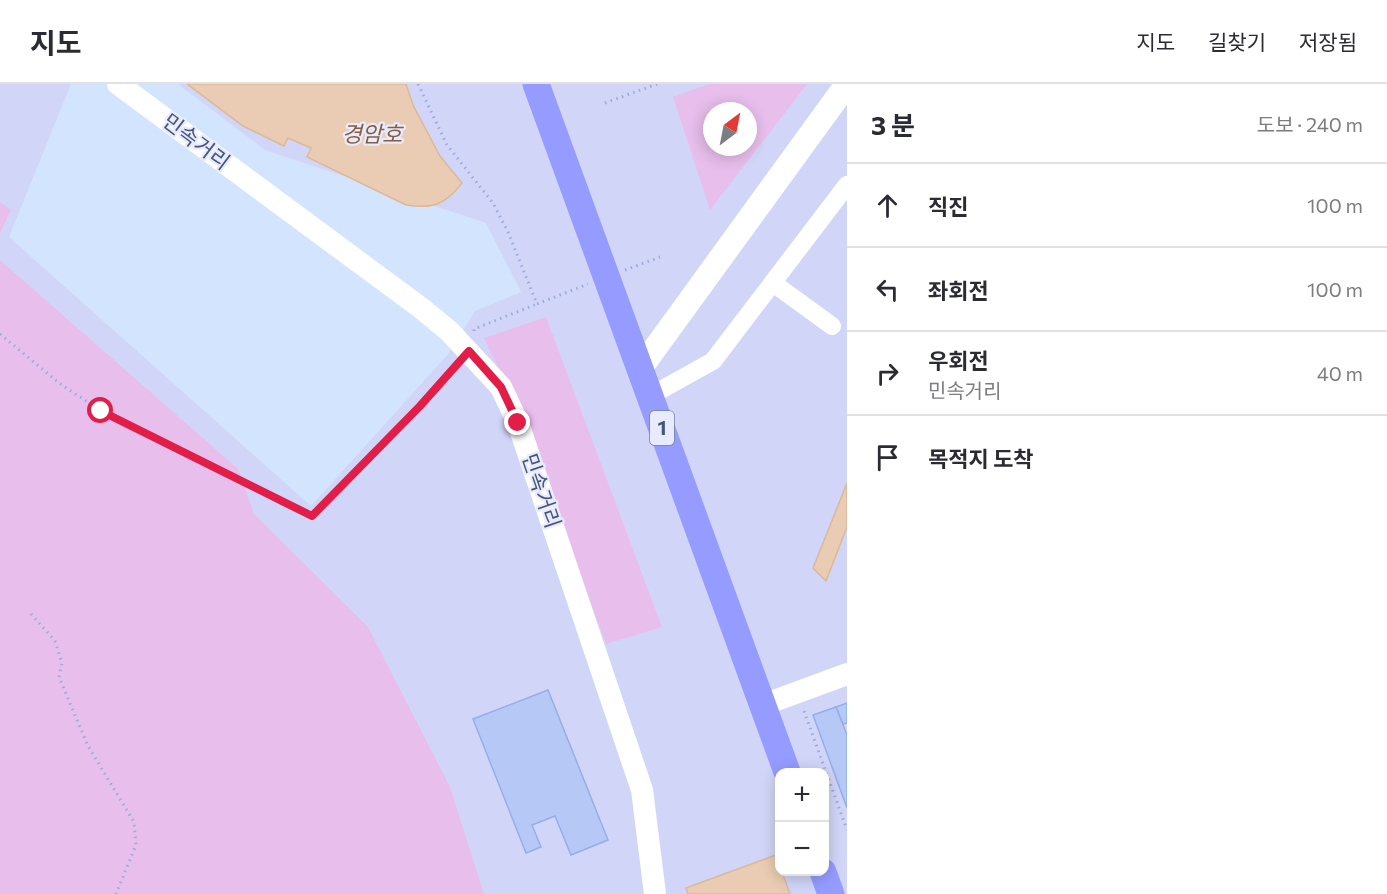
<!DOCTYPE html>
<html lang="ko">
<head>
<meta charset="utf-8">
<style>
	:root { --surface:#fff; --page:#f7f7f7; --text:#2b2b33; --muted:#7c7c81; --line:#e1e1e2 }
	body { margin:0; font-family:Commissioner,"Noto Sans KR",sans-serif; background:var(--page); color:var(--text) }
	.controls { position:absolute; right:18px; bottom:18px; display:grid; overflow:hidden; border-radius:12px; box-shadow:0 3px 15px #0003 }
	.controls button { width:54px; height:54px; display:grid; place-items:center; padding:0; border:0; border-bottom:2px solid var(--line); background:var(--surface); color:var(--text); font:30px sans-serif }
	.compass { position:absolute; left:703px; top:18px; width:54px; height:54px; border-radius:50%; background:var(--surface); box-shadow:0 3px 15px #0003; rotate:32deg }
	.stop { position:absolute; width:18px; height:18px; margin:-14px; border:4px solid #e11d48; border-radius:50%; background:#fff }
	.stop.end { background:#e11d48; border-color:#fff; box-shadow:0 2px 6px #0008 }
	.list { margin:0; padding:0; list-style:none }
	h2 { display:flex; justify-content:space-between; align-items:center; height:78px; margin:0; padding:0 24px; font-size:26px }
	h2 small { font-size:20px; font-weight:400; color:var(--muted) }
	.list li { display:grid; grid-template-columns:39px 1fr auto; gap:18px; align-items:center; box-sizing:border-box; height:84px; padding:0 24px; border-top:2px solid var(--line) }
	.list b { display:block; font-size:22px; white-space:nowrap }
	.list p { margin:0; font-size:20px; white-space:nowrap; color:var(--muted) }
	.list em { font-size:20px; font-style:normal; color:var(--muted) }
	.icon { flex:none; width:33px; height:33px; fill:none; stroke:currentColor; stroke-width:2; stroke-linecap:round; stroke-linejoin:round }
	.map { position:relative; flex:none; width:847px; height:810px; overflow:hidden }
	header { display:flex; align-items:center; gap:36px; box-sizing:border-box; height:84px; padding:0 30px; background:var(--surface); border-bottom:2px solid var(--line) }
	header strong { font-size:28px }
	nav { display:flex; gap:33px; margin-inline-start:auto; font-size:21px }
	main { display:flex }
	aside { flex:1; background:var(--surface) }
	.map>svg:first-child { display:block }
	.residential { fill:#d1d6f8; fill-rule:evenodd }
	.commercial { fill:#d3e4ff }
	.green { fill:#e8beec; fill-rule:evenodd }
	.water { fill:#e9ccb3; stroke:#dcb899; stroke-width:1.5 }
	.building { fill:#b6c8f6; stroke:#95aeea; stroke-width:1.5 }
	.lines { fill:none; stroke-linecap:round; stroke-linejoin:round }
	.path { stroke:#99acda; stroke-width:3; stroke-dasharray:1.5 4.5; stroke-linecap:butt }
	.minor { stroke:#fff; stroke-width:18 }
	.tertiary { stroke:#fff; stroke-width:22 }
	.secondary { stroke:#fff; stroke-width:24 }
	.primary { stroke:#969cff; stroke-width:27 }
	.route { stroke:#e11d48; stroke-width:8 }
	.labels { text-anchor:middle; stroke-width:4.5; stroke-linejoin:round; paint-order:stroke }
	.shield { fill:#e8eaff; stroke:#7682a0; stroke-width:1.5 }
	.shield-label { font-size:20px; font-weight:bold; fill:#455677 }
	.street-label { font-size:21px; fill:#455677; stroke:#e8eaff }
	.water-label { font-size:22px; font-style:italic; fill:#855f3b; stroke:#e8eaff }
</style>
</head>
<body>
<header>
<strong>지도</strong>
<nav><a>지도</a><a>길찾기</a><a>저장됨</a></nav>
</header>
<main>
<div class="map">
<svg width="847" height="810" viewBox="0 0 847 810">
	<rect width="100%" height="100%" fill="#e0e2fe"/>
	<path class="residential" d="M 0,0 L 847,0 L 847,810 L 0,810 ZM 712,27 L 748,27 L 748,63 L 712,63 ZM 780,688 L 824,688 L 824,788 L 780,788 Z"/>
	<polygon class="commercial" points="71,0 178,0 265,66 486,139 521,208 475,227 449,269 311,422 9,153"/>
	<g class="green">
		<path d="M 709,0 L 807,0 L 710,126 L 673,13 ZM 712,27 L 748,27 L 748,63 L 712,63 Z"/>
		<polygon points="0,118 11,126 0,149"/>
		<polygon points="0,176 238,385 254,430 368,543 450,703 484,810 0,810"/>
		<polygon points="546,233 662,543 606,560 527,345 484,254"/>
	</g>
	<g class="water">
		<path d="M 187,0 L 406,0 L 413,21 L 440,72 L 462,99 C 445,121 433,125 406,121 L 307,73 L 311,64 L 288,54 L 284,62 L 243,42 Z"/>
		<polygon points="847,399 847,443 826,497 813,484"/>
		<polygon points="776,771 780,788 782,788 790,810 688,810 686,804"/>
	</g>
	<g class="building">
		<polygon points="548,606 608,756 571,771 555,732 532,741 541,763 526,769 473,635"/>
		<polygon points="847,619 847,639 843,640 836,623"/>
		<polygon points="836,623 847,651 847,724 813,631"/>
	</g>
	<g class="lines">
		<g class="path">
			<polyline points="418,0 447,61 493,119 508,148 537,220 588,200"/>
			<polyline points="605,19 657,0"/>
			<polyline points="625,186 660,173"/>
			<polyline points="474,247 474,245 537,220"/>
			<polyline points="0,250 59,299 101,327 312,432 420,322 456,282"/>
			<polyline points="31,530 55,557 62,579 59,593 88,662 134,738 136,761 116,810"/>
			<polyline points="804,627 847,746"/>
		</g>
		<g class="minor">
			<polyline points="773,199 832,242"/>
			<polyline points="650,312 713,277 847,101"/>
		</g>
		<g class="tertiary">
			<polyline points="118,0 421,224 449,247 501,303 518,339 642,706 655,810"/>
			<polyline points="763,621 847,590"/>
		</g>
		<polyline class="secondary" points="640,285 847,0"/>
		<g class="primary">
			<polyline points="536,0 787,688"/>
			<polyline points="823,788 831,810"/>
		</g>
	</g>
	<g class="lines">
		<polyline class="route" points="101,327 312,432 420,322 469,267 501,303 518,339"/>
	</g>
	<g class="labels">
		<rect class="shield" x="650" y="327" width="24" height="34" rx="4.5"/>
		<g class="shield-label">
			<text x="662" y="351">1</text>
		</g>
		<g class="street-label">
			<text transform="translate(196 58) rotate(37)" y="7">민속거리</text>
			<text transform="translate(541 407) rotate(71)" y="7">민속거리</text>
		</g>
		<g class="water-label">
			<text x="372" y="58">경암호</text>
		</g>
	</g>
</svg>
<div class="controls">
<button>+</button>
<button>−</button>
</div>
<svg class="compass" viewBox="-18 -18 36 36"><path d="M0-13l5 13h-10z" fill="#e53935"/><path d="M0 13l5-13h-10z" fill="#7c7c81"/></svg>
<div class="stop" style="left:101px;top:327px"></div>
<div class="stop end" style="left:518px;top:339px"></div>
</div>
<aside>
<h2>3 분<small>도보 · 240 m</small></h2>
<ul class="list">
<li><svg class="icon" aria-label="ahead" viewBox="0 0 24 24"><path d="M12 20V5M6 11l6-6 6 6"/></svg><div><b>직진</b></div><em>100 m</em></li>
<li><svg class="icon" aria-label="left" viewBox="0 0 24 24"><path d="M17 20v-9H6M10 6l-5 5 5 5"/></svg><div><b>좌회전</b></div><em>100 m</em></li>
<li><svg class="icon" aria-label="right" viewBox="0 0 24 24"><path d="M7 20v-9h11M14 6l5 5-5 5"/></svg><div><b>우회전</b><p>민속거리</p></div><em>40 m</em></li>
<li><svg class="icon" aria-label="arrive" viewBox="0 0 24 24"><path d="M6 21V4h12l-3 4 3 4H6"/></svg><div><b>목적지 도착</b></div></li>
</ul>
</aside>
</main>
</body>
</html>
